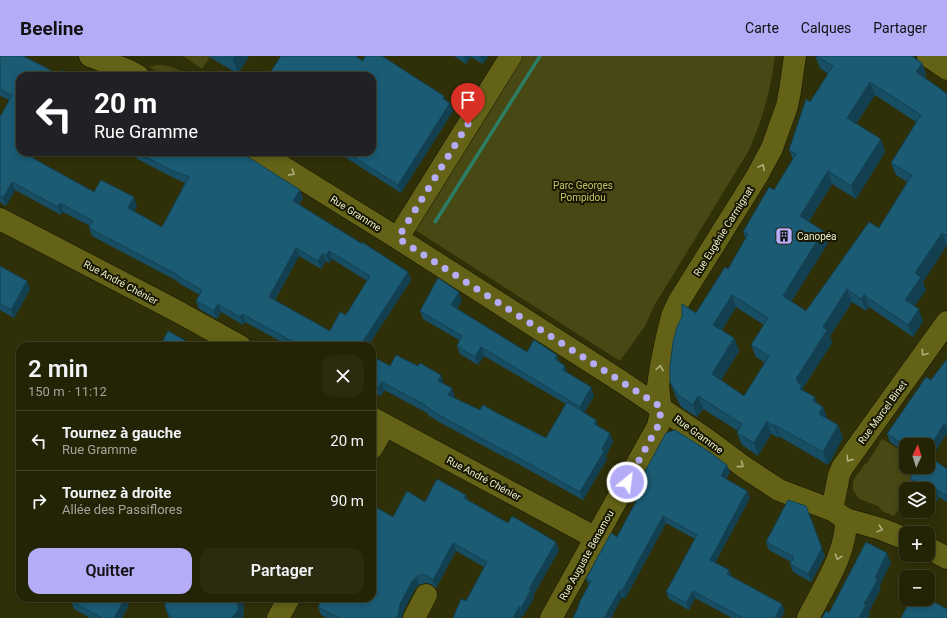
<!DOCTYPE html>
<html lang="fr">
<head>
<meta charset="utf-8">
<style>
	:root { --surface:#232306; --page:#2b2b10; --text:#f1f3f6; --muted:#a3a49b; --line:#404028; --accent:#b5acf8 }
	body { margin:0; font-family:Roboto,sans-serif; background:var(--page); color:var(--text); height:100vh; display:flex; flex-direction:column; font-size:15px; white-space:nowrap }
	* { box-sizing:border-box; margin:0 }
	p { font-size:13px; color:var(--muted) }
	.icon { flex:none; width:22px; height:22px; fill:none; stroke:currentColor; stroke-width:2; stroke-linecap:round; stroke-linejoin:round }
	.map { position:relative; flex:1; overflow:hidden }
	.drawer { position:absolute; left:16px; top:286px; width:360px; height:260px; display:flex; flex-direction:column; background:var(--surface); border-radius:12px; box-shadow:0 2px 6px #0003,0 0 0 1px var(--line) }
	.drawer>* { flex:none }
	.top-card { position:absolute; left:16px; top:16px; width:360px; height:84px; border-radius:12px; box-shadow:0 2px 6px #0003,0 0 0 1px var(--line); background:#202124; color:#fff; overflow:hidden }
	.needle { width:26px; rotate:4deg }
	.tools { position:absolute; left:899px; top:382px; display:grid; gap:8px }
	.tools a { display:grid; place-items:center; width:36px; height:36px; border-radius:8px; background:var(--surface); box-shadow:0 2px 6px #0003,0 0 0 1px var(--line); font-size:20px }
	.pin { position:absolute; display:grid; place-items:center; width:34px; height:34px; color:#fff; margin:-41px -17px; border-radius:50% 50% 50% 0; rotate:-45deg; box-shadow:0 0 4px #0007 }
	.pin .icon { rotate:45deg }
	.me { position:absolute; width:44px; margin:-22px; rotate:29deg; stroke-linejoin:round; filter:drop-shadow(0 0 3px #0008) }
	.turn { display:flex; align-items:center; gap:14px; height:84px; padding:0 12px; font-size:18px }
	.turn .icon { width:52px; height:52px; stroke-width:2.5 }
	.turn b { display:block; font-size:28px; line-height:34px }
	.round { display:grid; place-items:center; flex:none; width:42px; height:42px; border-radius:12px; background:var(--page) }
	.headline { display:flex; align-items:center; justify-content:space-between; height:68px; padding:0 12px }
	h1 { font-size:24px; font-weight:600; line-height:30px }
	.action { display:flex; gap:8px; margin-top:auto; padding:8px 12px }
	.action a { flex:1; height:46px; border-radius:12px; background:var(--accent); color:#111; font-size:16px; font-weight:600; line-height:46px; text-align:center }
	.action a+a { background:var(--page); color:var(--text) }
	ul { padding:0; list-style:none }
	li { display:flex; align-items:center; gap:12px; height:60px; padding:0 12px; border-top:1px solid var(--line) }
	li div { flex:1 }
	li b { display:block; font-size:15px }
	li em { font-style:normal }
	header { display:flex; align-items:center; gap:24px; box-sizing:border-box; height:56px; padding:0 20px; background:var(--accent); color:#111 }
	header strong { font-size:19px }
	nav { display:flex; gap:22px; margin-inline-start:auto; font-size:14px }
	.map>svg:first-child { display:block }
</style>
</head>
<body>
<header>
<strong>Beeline</strong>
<nav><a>Carte</a><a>Calques</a><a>Partager</a></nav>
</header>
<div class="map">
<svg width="947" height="562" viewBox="0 0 947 562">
	<rect width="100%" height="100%" fill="#2f2f08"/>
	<!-- green -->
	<g fill="#484814">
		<polygon points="183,0 208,0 210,1 202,13"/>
		<path d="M523,0H775C771,34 762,65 748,96L654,250L645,270L620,305L415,174Z"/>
		<path d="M157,9C171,9 178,13 189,20H164L149,11Z"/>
		<polygon points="882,383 906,398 906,411 925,411 911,433 906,433 906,441 894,460 882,455 878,450 859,443 853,434 853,425 864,409 868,406"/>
	</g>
	<!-- water -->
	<polygon fill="#2c7d64" points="538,0 542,0 436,168 433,166"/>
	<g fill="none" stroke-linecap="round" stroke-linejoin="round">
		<defs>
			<g id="minor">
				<polyline points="90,0 127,14 138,20"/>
				<polyline points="928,0 947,13"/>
				<polyline points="259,96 399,183 622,326 705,382 744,411 779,434 832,454 846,463 881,473 906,483"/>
				<polyline points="0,163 175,254 240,290"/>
				<polyline points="399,183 404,172 511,0"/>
				<polyline points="372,362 596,482"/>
				<polyline points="372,392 385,369"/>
				<polyline points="832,454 839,419 842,412 947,266"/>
				<polyline points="928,492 947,502"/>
				<polyline points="278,562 289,542"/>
				<polyline points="414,562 426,539"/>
				<polyline points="551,562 658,370 661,356 658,330 661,310 666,285 672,260 679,245 757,120 772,92 787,50 790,35 795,0"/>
				<path d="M808,562C823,532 847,497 846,463"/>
			</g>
		</defs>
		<!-- minor casing -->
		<use href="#minor" stroke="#171602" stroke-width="23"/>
		<!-- minor -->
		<use href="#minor" stroke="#636217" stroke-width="22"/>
	</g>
	<!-- wall -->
	<g fill="#174e64" fill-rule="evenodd">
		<path d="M0,0L60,19L73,20H20L37,96L33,102L94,136L137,150L134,155L162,171L185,127L174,122L124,96H240L303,142L299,148L408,216L411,224L368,290H289L245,266L243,269L221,256L217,263L199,253L196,245L200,239L180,228L179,226L92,180L89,172L90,170L63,156L61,159L15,134L6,150L0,146V61L9,44L0,40ZM299,200L321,213L326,205L329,207L332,203L367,225L346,259L330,275L275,244Z"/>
		<polygon points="208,0 249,0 238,18"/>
		<polygon points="454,0 488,0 483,8 471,1 466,8"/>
		<path d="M815,0L922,7L926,19L925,22L947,38V189L923,226L926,234L914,250L923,265L913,281L869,251L866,255L852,246L830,280L832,287L803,332L804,335L817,347L823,351L827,363L838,369L843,382L828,409L780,381L779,382L771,378L758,400L742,389L737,377L738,375L703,353L697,361L681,351L675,339L670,326L696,257L728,213L746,183L743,176L774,134L793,103L789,94L810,46L828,18L820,12ZM875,39L916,66L891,107L896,119L907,126L879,172L806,255L791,246L828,187L823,175L809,165L832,128L856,143L885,96L856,68ZM736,251L764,269L751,289L756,301L765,307L744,340L721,324L739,295L734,282L722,274Z"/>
		<polygon points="363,5 446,45 453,55 401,137 337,96 372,96"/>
		<polygon points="0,210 27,225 30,233 14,262 0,254"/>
		<polygon points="462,244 457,253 527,296 560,307 568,317 591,331 594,340 584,357 613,385 606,400 607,403 583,444 509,403 508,403 439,366 428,359 427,357 384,334 381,340 372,335 372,300 390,310 444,328 455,340 454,342 480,354 499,358 546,382 566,348 484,300 478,309 460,298 457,290 459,284 423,263 420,255"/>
		<polygon points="947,303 947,377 931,402 947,413 947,446 939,441 936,446 928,440 928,433 916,433 913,431 910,422 928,411 928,389 906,389 906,397 890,386 887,378 931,324"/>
		<polygon points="730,416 726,423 747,435 750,442 715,506 729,514 731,521 785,555 781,562 732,562 695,542 689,554 669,543 666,536 695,483 666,467 625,543 622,541 611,562 573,562 580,549 579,547 589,529 586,523 617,481 639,440 636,432"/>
		<polygon points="469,445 508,467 559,494 533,540 534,542 523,560 522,559 521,562 453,562 466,545 484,511 456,495 436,532 431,528 425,527 419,529 415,533 403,556 402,562 327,562 321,559 318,551 393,461 425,446"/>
		<polygon points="766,486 825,500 811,526 793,516 790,508 791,506 769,494"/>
		<polygon points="71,545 129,549 122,562 90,562 74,553"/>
		<polygon points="244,550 243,562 169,562 165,551"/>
	</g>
	<!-- shaded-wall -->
	<g fill="#134051">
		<polygon points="235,0 249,0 238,18 233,3"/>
		<polygon points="464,0 471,0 471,1 466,8"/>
		<polygon points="480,0 488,0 483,8"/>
		<polygon points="922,7 926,19 920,29 916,16"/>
		<polygon points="870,26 875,39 852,74 847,62"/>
		<polygon points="444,40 447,47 443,43"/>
		<polygon points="450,47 453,55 401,137 398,129"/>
		<polygon points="881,83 885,96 856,143 851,130"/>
		<polygon points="29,96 37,96 30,107 27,99"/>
		<polygon points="828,115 832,128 804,172 800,160"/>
		<polygon points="12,126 15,134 6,150 3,142"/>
		<polygon points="300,134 303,142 296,153 293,145"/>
		<polygon points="134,141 137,150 131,160 128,152"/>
		<polygon points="60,147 63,156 61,159 58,151"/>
		<polygon points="823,175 828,187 787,252 783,240"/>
		<polygon points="942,177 947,189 923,226 926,234 910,256 905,244 915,217"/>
		<polygon points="296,192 299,200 272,249 269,241"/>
		<polygon points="329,195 332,203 329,207 326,199"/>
		<polygon points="323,197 326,205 321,213 318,205"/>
		<polygon points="408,216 411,224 368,290 360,290"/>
		<polygon points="27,225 30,233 14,262 11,254"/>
		<polygon points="847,233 852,246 830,280 832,287 803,332 807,342 804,345 796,323 823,271"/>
		<polygon points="459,236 462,244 454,257 451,249"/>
		<polygon points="732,239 736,251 717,281 713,269"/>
		<polygon points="864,239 869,251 866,255 861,243"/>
		<polygon points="218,248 221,256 217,263 214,255"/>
		<polygon points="919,253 923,265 913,281 908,269"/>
		<polygon points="242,258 245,266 243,269 240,261"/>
		<polygon points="734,282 739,295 717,331 712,318"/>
		<polygon points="481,291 484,300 478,309 475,301"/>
		<polygon points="557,299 560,307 555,303"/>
		<polygon points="565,310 568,318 563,314"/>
		<polygon points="441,319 444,327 438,325"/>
		<polygon points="382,326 384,334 381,340 378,332"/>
		<polygon points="591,331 594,340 583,359 580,351"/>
		<polygon points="452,332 455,340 451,347 448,339"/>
		<polygon points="698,340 703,353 697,361 693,349"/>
		<polygon points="815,341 820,354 813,345"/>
		<polygon points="823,351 828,364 819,358"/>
		<polygon points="596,364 599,372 594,368"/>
		<polygon points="767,365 771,378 758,400 754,387"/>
		<polygon points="944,368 947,375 947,377 928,407 928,394"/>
		<polygon points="775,369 780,381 779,382 774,370"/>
		<polygon points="838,369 843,382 828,409 823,396"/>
		<polygon points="610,377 613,385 606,400 607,403 583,444 580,436"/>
		<polygon points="505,395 506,395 509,403 508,403"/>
		<polygon points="727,409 730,416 723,427 721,420"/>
		<polygon points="936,433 939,441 936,446 933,437"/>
		<polygon points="747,435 750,442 713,511 710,504"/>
		<polygon points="466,439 469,447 464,442"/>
		<polygon points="663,460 666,467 625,543 622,535"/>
		<polygon points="556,486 559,494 533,540 534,542 523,560 521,552 529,533"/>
		<polygon points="453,487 456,495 436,532 433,524"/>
		<polygon points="822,492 825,500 811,526 808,518"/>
		<polygon points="887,497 891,507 880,529 881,533 869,556 870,559 868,562 859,562 875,522"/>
		<polygon points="729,514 732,521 727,518"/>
		<polygon points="416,521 419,529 415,533 403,556 402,562 396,562 400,548 412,525"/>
		<polygon points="620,534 622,541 611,562 604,562"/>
		<polygon points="693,535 695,542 689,554 686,547"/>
		<polygon points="125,542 126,542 129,549 122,562 114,562"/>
		<polygon points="238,542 241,542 244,550 243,562 232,562"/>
		<polygon points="782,548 785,555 781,562 775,562"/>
		<polygon points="519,551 522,559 521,562 513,562"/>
	</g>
	<!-- building -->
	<g fill="#1b5b74" stroke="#134051" fill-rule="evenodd">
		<path d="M0,0H23L60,19L62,14L73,20H20V96H29L27,99L94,136L101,124L134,141L128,152L162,171L189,121L171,114L136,96H240L300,134L293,145L362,188V186L408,216L360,290H301L242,258L240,261L218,248L214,255L196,245L202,234L177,220L178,219L89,172L93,165L60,147L58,151L12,126L3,142L0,140V61L12,39L0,33ZM296,192L318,205L323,197L326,199L329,195L370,220L346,259L340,256L330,275L269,241Z"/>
		<polygon points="228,0 235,0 233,3"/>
		<polygon points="281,0 355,0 363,5 365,0 382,0 444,40 443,43 450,47 398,129 346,96 372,96 372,20 268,20"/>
		<path d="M816,0H912L922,7L916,16L938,31L947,38V180L942,177L915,217L921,221L905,244L919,253L908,269L864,239L861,243L847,233L823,271L827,274L796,323L798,324L797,326L802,329L800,333L815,341L813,345L823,351L819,358L838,369L823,396L775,369L774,370L767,365L754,387L737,377L742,368L698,340L693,349L677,338L670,326V310L673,286L677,271L682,261V248L696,257L725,211L728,213L748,178L743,176L769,131L774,134L796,98L789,94L806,43L810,46L833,10ZM870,26L921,59L891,107L912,119L879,172L869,166L806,255L783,240L823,175L800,160L828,115L851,130L881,83L847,62ZM732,239L768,262L751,289L769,300L744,340L712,318L734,282L713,269Z"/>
		<polygon points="0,210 27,225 11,254 0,248"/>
		<polygon points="438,222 459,236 451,249 527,296 534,284 557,299 555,303 565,310 563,314 591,331 580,351 481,291 475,301 457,290 462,280 420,255"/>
		<polygon points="168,275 195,290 160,290"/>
		<polygon points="396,299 418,310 420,307 441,319 438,325 452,332 448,339 480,354 483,349 499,358 546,382 567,346 596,364 594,368 610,377 602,393 604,395 580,436 506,395 505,395 437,358 425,350 425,349 382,326 378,332 372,328 372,300 390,310"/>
		<polygon points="947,303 947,370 944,368 928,394 928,389 906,389 906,390 887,378 926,321 931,324"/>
		<polygon points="675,374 708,395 727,409 721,420 747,435 710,504 729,514 727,518 782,548 775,562 741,562 741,561 693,535 686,547 666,536 697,479 663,460 622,535 620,534 604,562 573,562 580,547 579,547 591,525 586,523 600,497 611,477 617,481 641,436 636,432 666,377"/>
		<polygon points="928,400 947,413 947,440 936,433 933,437 928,434 928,433 926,433 910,422 917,411 928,411"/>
		<polygon points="437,423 466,439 464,442 508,467 512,460 556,486 529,533 531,534 521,552 519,551 513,562 453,562 461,543 466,545 487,506 453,487 433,524 428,520 422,518 416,521 412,525 400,548 399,554 399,557 396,562 339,562 318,551 323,542 372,542 372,449 393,461 407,435 425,446"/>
		<polygon points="788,444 806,450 822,492 808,518 790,508 794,501 766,486"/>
		<polygon points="866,486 887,497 875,522 878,523 864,548 866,549 859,562 822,562 826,555 829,557"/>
		<polygon points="73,542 125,542 114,562 102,562 71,545"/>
		<polygon points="166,542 238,542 238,554 232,562 171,562 165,551"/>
		<polygon points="911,543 928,543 947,553 947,562 901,562"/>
	</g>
	<!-- one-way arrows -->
	<defs><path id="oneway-chevron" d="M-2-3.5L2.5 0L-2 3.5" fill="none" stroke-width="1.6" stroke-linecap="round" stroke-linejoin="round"/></defs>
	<g stroke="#afb07b">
		<use href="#oneway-chevron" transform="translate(762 111) rotate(-62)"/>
		<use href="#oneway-chevron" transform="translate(292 117) rotate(32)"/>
		<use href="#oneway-chevron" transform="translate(924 297) rotate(126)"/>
		<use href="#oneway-chevron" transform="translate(660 312) rotate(-80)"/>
		<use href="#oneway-chevron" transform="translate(849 403) rotate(125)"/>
		<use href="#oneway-chevron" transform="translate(741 409) rotate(36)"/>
		<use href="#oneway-chevron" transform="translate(880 473) rotate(19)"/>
		<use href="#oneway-chevron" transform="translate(838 501) rotate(109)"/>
	</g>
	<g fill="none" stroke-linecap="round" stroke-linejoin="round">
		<!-- route -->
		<polyline stroke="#b5acf8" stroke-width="7" stroke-dasharray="0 12.6" points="468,68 401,177 399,183 661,351 660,361 658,370 627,426"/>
	</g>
	<!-- icons -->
	<defs>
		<symbol id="building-square" viewBox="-11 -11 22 22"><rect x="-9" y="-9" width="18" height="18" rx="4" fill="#b5acf8" stroke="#171600"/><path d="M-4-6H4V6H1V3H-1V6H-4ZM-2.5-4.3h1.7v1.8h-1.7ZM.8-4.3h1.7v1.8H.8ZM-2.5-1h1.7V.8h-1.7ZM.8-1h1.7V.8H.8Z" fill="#111"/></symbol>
	</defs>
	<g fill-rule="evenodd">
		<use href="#building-square" x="774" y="170" width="20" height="20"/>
	</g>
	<g text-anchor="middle" stroke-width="4" stroke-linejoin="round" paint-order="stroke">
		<!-- park labels -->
		<g font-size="10" fill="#c5c666" stroke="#171600">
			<text x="583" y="133">Parc Georges<tspan x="583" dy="12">Pompidou</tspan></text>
		</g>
		<!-- street labels -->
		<g font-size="10" fill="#eeefcc" stroke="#171600">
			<text transform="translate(356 157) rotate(32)" y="4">Rue Gramme</text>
			<text transform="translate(723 175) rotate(-58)" y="4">Rue Eugénie Carmignat</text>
			<text transform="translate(121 226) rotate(28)" y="4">Rue André Chénier</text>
			<text transform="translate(882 356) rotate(-54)" y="4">Rue Marcel Binet</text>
			<text transform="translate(699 378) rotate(36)" y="4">Rue Gramme</text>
			<text transform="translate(484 422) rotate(28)" y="4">Rue André Chénier</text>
			<text transform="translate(586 499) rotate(-61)" y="4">Rue Auguste Benamou</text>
		</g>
		<!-- poi labels -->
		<g font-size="10" fill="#eeefcc" stroke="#171600" text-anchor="start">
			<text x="797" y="184">Canopéa</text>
		</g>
	</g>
</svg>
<div class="tools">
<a><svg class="needle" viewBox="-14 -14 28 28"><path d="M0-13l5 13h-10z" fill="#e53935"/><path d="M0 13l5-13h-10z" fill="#a3a49b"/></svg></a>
<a><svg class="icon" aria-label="layers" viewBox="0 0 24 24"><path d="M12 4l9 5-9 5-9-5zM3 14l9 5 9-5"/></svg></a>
<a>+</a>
<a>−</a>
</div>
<div class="pin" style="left:468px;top:68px;background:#d93025"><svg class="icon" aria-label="arrive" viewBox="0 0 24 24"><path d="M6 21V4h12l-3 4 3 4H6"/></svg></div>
<svg class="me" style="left:627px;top:426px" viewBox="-20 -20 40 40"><circle r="17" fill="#b5acf8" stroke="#fff" stroke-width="3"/><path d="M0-11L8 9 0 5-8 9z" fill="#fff"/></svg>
<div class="top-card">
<div class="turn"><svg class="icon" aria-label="left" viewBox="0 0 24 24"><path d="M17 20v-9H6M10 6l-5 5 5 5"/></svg><div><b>20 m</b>Rue Gramme</div></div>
</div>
<section class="drawer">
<div class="headline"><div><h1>2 min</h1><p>150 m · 11:12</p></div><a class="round"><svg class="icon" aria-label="close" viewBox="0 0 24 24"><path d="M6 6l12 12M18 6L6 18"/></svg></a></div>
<ul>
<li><svg class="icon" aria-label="left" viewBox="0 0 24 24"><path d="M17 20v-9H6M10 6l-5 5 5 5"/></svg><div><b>Tournez à gauche</b><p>Rue Gramme</p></div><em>20 m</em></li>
<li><svg class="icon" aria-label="right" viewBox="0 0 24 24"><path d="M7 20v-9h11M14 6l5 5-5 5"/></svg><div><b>Tournez à droite</b><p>Allée des Passiflores</p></div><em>90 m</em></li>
</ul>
<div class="action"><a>Quitter</a><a>Partager</a></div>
</section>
</div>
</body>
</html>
